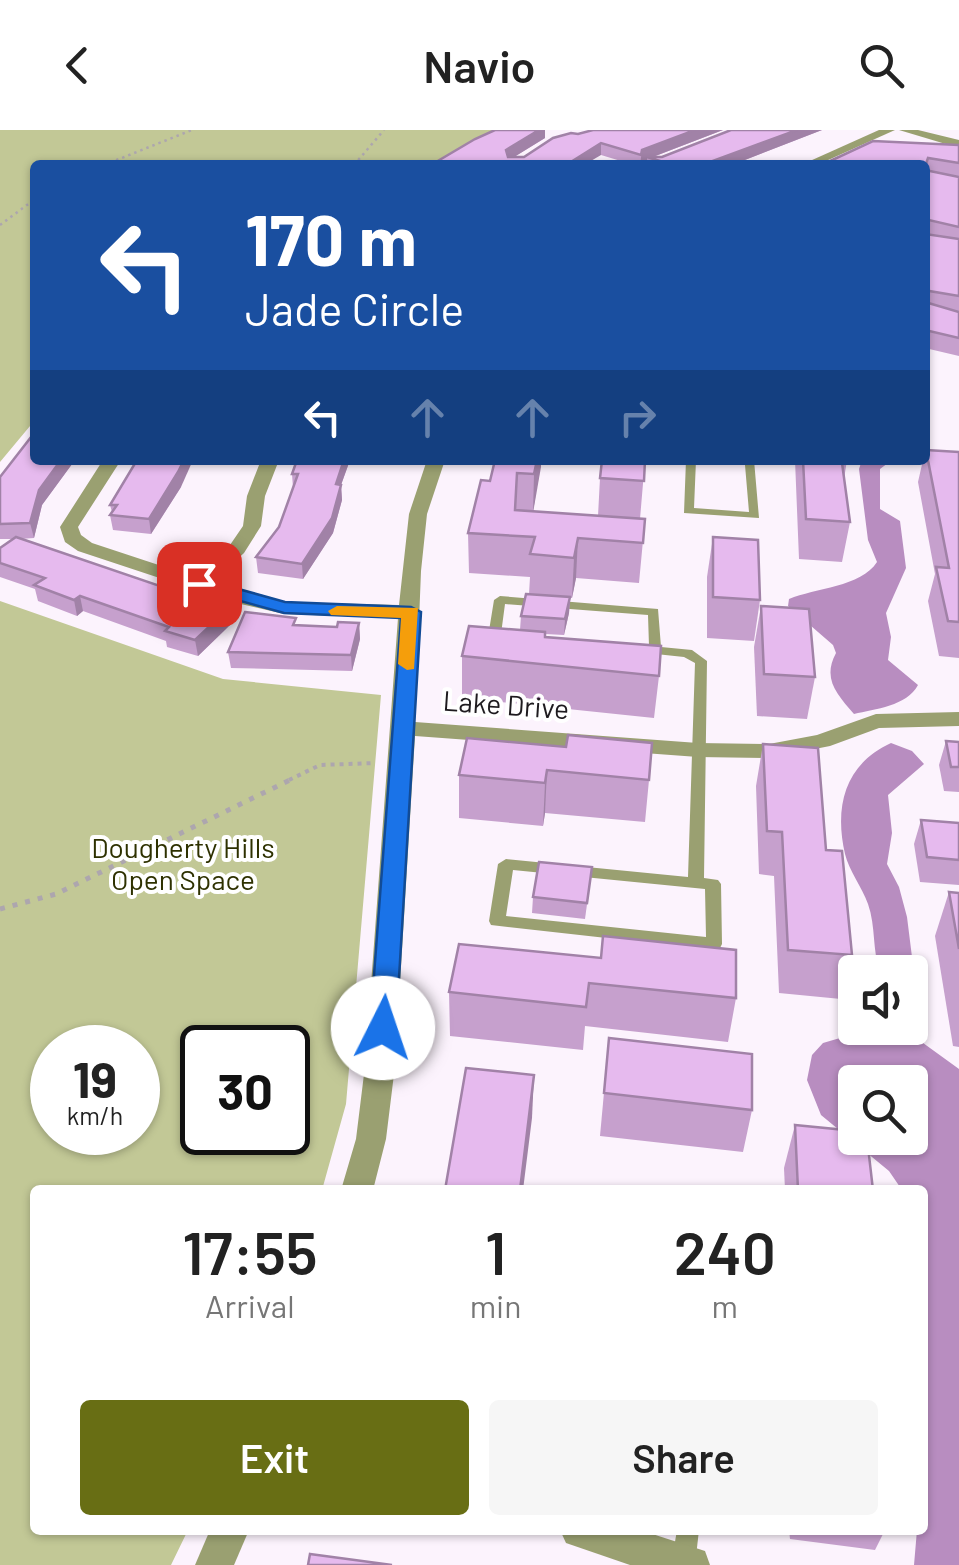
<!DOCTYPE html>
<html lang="en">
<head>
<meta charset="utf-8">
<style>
	:root { --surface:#fff; --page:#f6f6f6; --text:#222; --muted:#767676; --accent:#686e14 }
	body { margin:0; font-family:Barlow,sans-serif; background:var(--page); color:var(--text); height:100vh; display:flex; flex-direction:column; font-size:38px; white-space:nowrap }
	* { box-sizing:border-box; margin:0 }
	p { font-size:32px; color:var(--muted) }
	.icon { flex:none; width:55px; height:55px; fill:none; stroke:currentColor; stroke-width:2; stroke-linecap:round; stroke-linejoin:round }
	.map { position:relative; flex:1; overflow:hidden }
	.drawer { position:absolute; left:30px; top:1055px; width:898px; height:350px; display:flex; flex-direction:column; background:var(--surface); border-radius:10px; box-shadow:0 2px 8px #0004 }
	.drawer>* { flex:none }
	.hud { position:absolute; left:30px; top:30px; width:900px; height:305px; border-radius:10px; box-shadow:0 2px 8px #0004; background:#1a4fa0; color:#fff; overflow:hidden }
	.controls { position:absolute; left:838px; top:825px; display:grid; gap:20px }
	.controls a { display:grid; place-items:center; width:90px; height:90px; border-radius:10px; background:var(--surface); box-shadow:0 2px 8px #0004; font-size:50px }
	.speed { position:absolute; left:30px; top:895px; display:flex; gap:20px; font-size:50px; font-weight:700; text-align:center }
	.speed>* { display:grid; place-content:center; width:130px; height:130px; border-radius:50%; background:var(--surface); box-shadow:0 2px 8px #0004; line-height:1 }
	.speed small { font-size:25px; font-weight:400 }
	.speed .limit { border:5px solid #111; border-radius:15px; background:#fff; color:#111 }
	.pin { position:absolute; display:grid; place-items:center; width:85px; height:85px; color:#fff; margin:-42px; border-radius:20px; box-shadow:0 5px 15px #0006 }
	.me { position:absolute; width:110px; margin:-55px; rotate:4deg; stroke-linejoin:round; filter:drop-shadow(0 0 8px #0008) }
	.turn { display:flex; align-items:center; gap:35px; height:210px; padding:0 50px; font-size:45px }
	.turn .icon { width:130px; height:130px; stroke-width:2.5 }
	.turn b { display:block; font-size:70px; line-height:85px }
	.lanes { display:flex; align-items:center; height:95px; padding:0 50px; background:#0003; justify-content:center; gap:50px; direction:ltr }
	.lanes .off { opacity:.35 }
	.eta { display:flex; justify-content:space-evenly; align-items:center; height:170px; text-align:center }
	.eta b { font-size:60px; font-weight:600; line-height:70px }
	.action { display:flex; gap:20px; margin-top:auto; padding:20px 50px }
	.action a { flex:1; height:115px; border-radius:10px; background:var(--accent); color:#fff; font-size:40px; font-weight:600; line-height:115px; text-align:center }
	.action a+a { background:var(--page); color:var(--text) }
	header { display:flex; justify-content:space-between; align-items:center; height:130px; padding:0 50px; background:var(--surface); font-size:45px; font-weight:600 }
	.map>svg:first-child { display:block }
</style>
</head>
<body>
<header><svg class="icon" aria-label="back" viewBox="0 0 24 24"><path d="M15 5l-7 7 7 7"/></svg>Navio<svg class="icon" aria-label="search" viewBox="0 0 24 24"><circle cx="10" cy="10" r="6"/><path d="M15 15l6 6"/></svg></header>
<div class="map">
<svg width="959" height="1435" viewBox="0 0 959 1435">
	<rect width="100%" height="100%" fill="#fcf3fd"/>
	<!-- green -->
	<g fill="#c2c896" fill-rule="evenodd">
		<polygon points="0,0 500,0 429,35 35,35 35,290 0,332"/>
		<path d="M0,471L223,549L381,565L346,974L322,1060H35V1400H188L171,1435H0ZM52,918H138V1002H52ZM202,918H288V1002H202Z"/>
	</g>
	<!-- water -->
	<g fill="#b88dc0" fill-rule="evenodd">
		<path d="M862,330H892L880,339V379L900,391L906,438L886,483L891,507L888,530L918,555C907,576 875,579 854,584C837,564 822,549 836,523L833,515L788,476L789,469C815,458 861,457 877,432L868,410L859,339Z"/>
		<path d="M891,613L912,621L924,634L888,665L892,703L887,734L899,757L907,787L912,827L910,855V842H880C872,820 876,797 868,774C862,757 849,741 845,724C834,676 845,634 891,613Z"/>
		<path d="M910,886L912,905L959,939V1435H914L917,1400H922V1171C932,1137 923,1097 922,1060H902L889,1041L821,985L807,950L812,925L823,913L840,908L855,893V898H910ZM855,952H910V1008H855Z"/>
	</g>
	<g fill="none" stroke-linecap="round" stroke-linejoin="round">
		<!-- path-far2 -->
		<g stroke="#ada6ae" stroke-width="2.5" stroke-dasharray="2.5 4" stroke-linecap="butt">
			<polyline points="104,35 192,0"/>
			<polyline points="354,35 384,0"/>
			<polyline points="0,95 35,69"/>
		</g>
		<!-- path-far1 -->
		<polyline stroke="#ada6ae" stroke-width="4" stroke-dasharray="4 5" stroke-linecap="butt" points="289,650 320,635 375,633"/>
		<!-- path -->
		<polyline stroke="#ada6ae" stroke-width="5" stroke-dasharray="5 8" stroke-linecap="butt" points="0,779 56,764 294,648"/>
		<!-- lane -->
		<g fill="#9aa071" fill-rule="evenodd">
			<polygon points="686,330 696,330 694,378 749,382 745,335 727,333 722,330 754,330 759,388 684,383"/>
			<path d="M500,466L658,479L661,517L692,520L707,531L704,748L718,750L721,754L722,814L720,818L714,820L491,795L489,791L498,734L506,729L688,747L695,533L684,527L637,522V516H649L648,485L505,474L501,504L511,508L505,512L490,510L488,507L494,470ZM513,740L705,759L706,807L506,786Z"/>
			<polygon points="677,1400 699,1400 695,1435 671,1435"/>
		</g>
		<!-- street -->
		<g fill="#9aa071" fill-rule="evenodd">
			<polygon points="879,0 895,0 817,35 801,35"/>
			<polygon points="899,0 918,0 959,10 959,18"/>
			<polygon points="103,330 121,330 78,397 81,405 92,413 195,447 230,415 243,396 247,366 261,330 279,330 265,366 261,396 244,423 212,453 284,472 399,475 409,384 427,330 445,330 427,384 421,441 415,592 698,613 769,614 817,605 876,584 959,582 959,596 879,598 830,616 769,628 698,627 415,606 395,936 386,1009 373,1060 341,1060 356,1009 365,936 398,488 284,484 232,472 78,421 65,412 60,397"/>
			<polygon points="210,1400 249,1400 234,1435 195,1435"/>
			<polygon points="560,1400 640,1400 705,1421 710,1435 630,1435 566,1413"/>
		</g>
	</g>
	<!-- wall -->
	<g fill="#c6a0cd">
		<polygon points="495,0 545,0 545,8 514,27 524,27 578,4 593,0 723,0 653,27 662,27 731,0 822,0 732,35 646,35 647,30 642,32 641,35 634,35 601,25 431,35"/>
		<polygon points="959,15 959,226 925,218 925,35 828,35 828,32"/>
		<polygon points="926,320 959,322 959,528 939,526 928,471 935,444 918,352 923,330 925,330"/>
		<polygon points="35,330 75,330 42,375 34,408 20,409 166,458 167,461 229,478 231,494 198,526 167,517 166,511 83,481 77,486 38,471 35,459 0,447 0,418 14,409 0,409 0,347"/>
		<polygon points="297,330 350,330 341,355 342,370 333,403 303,449 258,443 256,427 279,397 293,358 292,344"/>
		<polygon points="495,330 541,330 533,382 598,386 600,348 645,330 640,389 645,389 639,453 576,448 572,468 570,468 569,483 564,505 545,504 545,507 659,546 654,588 462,568 462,526 520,500 521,486 529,464 530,447 469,443 468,403 490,351"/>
		<polygon points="795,330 847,330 844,349 850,392 842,432 799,429"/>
		<polygon points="181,357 151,404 113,400 110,385 112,382 110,375"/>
		<polygon points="713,407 760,470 754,511 707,508 707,447"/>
		<polygon points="761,476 815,547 807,589 757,586 754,517"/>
		<polygon points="359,493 360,509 352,541 231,538 228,522"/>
		<polygon points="467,608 649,650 645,692 545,683 543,696 459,688 459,645"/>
		<polygon points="946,611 959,612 959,662 944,661 939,635"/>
		<polygon points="763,614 826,720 852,825 841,869 779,863 774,746 759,744 756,656"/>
		<polygon points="921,690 959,693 959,755 920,752 914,714"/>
		<polygon points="592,737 585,789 532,783 533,767"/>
		<polygon points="949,762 959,763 959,917 953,916 935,806"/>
		<polygon points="459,814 736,868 728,912 585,896 583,920 450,906 449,862"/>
		<polygon points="609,908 752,980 743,1022 600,1006"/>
		<polygon points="795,995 873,1060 785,1060 784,1038"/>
		<polygon points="789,1400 885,1400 875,1420 790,1409"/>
	</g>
	<!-- shaded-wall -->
	<g fill="#a182a7">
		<polygon points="539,0 545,0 545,8 506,32 506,20"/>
		<polygon points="695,0 723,0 650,28 647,27 647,30 642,32 640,35 642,20"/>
		<polygon points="797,0 822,0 732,35 702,35"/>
		<polygon points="601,13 601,25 584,35 566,35"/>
		<polygon points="61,330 75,330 42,375 34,408 30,393 39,360"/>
		<polygon points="184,330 193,330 181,357 151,404 149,389"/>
		<polygon points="344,330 350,330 341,355 342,370 333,403 303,449 302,434 336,354"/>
		<polygon points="537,330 541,330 541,337 533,383 534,344"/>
		<polygon points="578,408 576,448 572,468 574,428"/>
		<polygon points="80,466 83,481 77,486 74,470"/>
		<polygon points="570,467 569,483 564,505 565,489"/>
		<polygon points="229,478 231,494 198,526 195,510"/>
		<polygon points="359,493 360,509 352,541 351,525"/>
		<polygon points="547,640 545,683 543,696 545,653"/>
		<polygon points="534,945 532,988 523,1060 520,1060"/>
	</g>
	<!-- building -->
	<g fill="#e6baee" stroke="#a182a7" stroke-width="2.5">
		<polygon points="495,0 539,0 506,20 508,27 524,27 553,8 571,3 578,4 593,0 695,0 642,20 641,25 601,13 566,35 431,35 475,9"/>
		<polygon points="731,0 797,0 702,35 673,35 647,27 662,27"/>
		<polygon points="873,11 959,15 959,33 928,28 925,37 925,35 831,35 828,32"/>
		<polygon points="925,40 959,47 959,97 929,90 925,93"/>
		<polygon points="925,99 925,104 959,109 959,166 929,161 925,172"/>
		<polygon points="925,172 959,182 959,208 925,200"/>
		<polygon points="35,302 35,330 61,330 39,360 30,393 0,394 0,347"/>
		<polygon points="926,320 959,322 959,492 948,491 936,437 949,438"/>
		<polygon points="137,330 184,330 178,342 149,389 110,385 117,375 110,375"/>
		<polygon points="297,330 344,330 336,354 341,355 332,388 302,434 256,427 279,397 298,344 292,344"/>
		<polygon points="495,330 537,330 534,344 517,343 515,380 645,389 643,413 578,408 574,428 530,424 535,407 468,403 481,350 490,351"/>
		<polygon points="602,330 645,330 644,351 600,348"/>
		<polygon points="803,330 847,330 847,333 842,333 850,392 806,389"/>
		<polygon points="16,407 166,458 163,460 229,478 195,510 165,501 169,497 80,466 74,470 34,455 45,448 0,433 0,418"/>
		<polygon points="713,407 758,410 760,470 713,467"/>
		<polygon points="526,464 570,467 565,489 521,486"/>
		<polygon points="761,476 809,479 815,547 764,544"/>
		<polygon points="245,482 296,488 293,495 337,497 338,492 359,493 351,525 228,522"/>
		<polygon points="469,496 545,502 545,507 661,516 659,546 462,526"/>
		<polygon points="568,605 652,613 649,650 547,640 545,653 459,645 467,608 566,617"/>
		<polygon points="946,611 959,612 959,637 951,637"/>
		<polygon points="763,614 818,618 826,720 842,721 852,825 788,820 782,702 767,701"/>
		<polygon points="921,690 959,693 959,730 927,727"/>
		<polygon points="539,732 592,737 587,773 533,767"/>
		<polygon points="949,762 959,763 959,819"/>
		<polygon points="603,806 736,820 736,868 589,853 586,877 449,862 459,814 601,828"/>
		<polygon points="609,908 752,924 752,980 604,963"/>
		<polygon points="466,938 534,945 520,1060 505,1058 505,1060 445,1060"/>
		<polygon points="795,995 855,1001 855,1008 867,1008 873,1060 798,1060"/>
		<polygon points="310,1424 392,1435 308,1435"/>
	</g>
	<!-- route -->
	<polygon fill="#1a73e8" stroke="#114b97" stroke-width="2.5" points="199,448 285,472 411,477 421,482 396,898 392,905 374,905 370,898 401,488 284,483 193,458 190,454"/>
	<!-- slow -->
	<polygon fill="#f59e0b" points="337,476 418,478 414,539 407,540 398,534 401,488 331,485 328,481"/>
	<g text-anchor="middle" stroke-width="8" stroke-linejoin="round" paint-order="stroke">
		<!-- street labels -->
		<g font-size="28" fill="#1e1b1f" stroke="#fff">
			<text transform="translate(506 575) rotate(4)" y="10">Lake Drive</text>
		</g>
		<!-- park labels -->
		<g font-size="28" fill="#2e3100" stroke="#fff">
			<text x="183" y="728">Dougherty Hills<tspan x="183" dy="32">Open Space</tspan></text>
		</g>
	</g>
</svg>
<div class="controls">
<a><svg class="icon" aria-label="sound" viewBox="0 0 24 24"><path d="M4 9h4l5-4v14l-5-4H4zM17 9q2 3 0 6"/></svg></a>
<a><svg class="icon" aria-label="search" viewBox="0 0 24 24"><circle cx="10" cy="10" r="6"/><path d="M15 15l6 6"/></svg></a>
</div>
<div class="speed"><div>19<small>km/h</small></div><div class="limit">30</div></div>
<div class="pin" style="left:199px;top:454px;background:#d93025"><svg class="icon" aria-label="arrive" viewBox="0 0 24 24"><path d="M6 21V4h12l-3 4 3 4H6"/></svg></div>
<svg class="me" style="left:383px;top:898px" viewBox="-20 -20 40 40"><circle r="19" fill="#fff"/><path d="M0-13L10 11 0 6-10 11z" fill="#1a73e8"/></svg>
<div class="hud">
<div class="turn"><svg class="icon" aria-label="left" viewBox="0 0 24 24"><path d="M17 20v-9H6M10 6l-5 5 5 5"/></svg><div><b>170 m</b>Jade Circle</div></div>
<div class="lanes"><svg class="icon" aria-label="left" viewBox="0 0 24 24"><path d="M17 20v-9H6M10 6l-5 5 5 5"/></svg><svg class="icon off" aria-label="ahead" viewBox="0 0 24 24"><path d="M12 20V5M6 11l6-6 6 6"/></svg><svg class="icon off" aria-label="ahead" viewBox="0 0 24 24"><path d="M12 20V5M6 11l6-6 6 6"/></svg><svg class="icon off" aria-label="right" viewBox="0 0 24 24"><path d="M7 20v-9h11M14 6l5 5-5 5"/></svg></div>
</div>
<section class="drawer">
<div class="eta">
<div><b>17:55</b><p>Arrival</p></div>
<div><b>1</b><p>min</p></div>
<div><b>240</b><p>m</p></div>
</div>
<div class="action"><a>Exit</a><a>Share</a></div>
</section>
</div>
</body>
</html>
